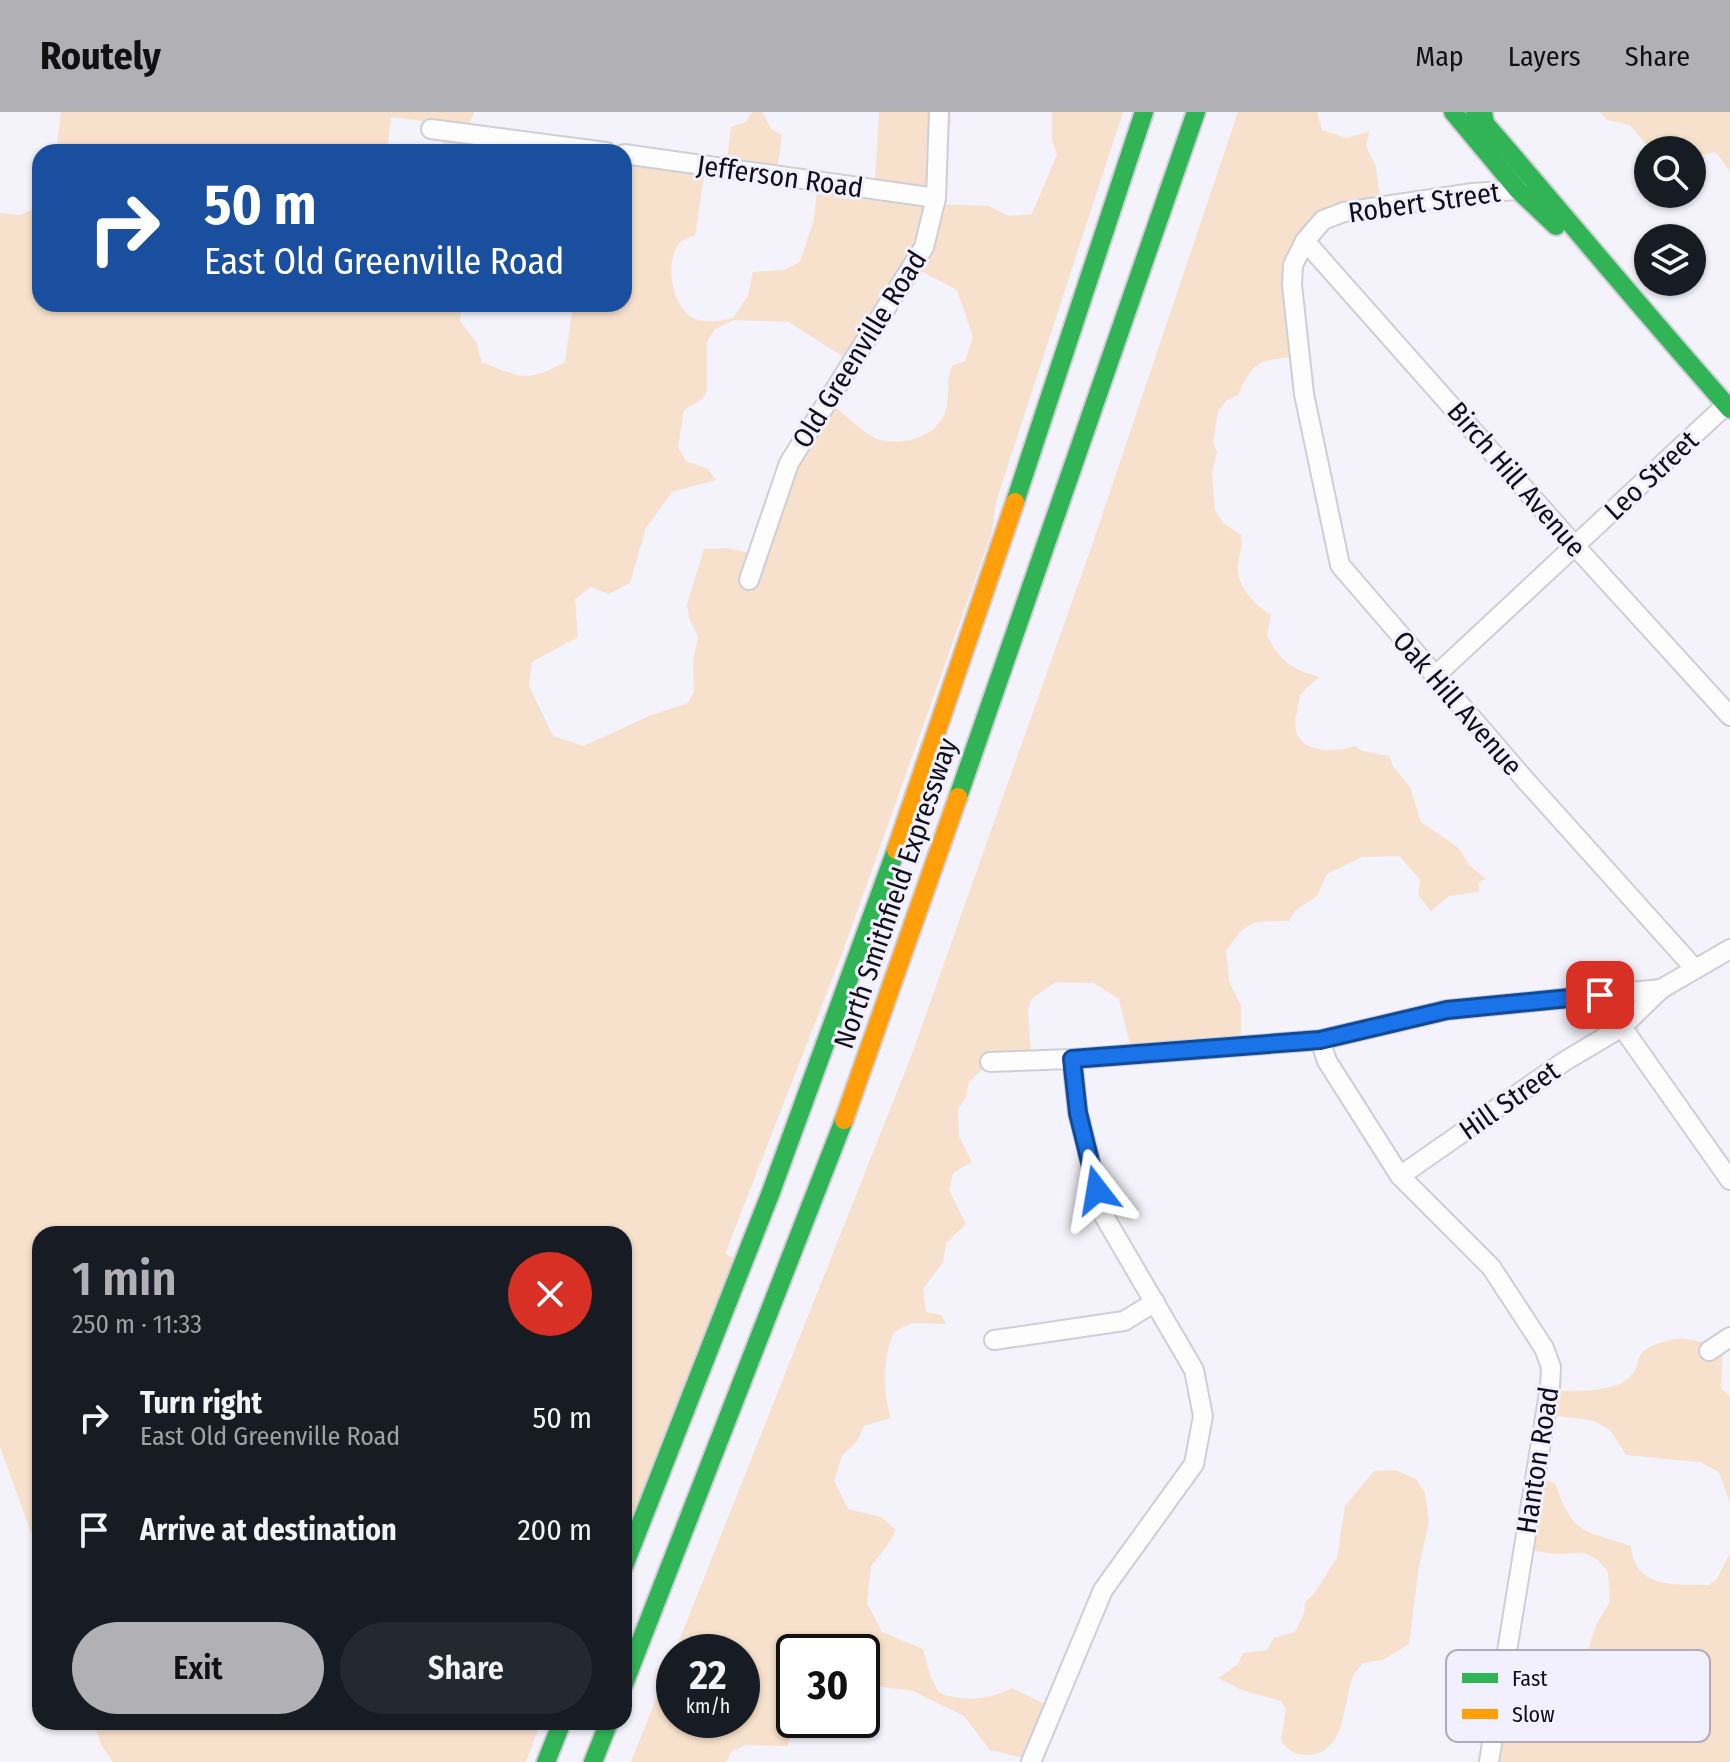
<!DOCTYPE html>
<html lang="en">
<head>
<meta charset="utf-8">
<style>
	:root { --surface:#171b24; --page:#242831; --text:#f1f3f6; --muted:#9ea1a6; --accent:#b0b0b5 }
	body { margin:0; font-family:"Fira Sans Condensed",sans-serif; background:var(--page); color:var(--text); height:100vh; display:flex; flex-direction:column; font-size:30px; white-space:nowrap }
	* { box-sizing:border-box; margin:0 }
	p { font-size:26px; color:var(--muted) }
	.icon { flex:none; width:44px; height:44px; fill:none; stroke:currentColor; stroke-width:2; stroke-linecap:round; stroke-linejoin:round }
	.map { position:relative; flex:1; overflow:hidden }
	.sheet { position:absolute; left:32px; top:1114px; width:600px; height:504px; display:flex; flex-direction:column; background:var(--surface); border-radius:24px; box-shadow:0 2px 6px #0004 }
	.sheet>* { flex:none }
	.banner { position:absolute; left:32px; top:32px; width:600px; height:168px; border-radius:24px; box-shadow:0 2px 6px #0004; background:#1a4fa0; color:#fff; overflow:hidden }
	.tools { position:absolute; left:1634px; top:24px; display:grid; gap:16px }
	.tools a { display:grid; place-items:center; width:72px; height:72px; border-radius:50%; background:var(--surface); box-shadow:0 2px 6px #0004; font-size:40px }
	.speed { position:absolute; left:656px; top:1522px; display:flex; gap:16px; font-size:40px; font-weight:700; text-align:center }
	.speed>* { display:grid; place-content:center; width:104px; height:104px; border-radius:50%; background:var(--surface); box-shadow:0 2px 6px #0004; line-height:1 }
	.speed small { font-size:20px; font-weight:400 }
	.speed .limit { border:4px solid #111; border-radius:12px; background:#fff; color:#111 }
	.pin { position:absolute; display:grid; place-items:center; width:68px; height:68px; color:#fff; margin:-34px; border-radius:16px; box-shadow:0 4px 12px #0006 }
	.me { position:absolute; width:88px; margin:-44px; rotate:346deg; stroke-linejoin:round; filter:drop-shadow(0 0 6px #0008) }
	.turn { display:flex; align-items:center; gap:28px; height:168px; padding:0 40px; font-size:36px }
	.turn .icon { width:104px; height:104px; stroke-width:2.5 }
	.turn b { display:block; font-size:56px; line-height:68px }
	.round { display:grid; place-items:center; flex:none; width:84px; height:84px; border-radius:42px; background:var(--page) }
	.head { display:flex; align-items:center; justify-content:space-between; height:136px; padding:0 40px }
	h1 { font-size:48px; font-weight:600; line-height:60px; color:var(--accent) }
	.cta { display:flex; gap:16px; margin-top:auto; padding:16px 40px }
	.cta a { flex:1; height:92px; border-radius:48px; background:var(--accent); color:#111; font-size:32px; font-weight:600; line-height:92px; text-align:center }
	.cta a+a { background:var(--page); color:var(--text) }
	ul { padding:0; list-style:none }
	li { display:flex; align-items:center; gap:24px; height:112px; padding:0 40px }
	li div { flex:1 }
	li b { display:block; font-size:30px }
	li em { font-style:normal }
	header { display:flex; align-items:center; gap:48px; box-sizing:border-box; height:112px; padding:0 40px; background:var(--accent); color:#111 }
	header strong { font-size:38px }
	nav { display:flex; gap:44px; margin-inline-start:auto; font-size:28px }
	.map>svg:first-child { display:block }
</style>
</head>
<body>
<header>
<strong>Routely</strong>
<nav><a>Map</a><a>Layers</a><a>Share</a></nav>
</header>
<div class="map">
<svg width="1730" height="1650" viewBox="0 0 1730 1650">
	<rect width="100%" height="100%" fill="#f4f2fa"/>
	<!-- green -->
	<g fill="#f7e1cc" fill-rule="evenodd">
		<polygon points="61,0 474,0 469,13 513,23 508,40 442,40 444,15 438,11 391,5 387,40 56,40"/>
		<polygon points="752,0 762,0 772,18 782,23 777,59 727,49 731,15 746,10"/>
		<path d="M879,0H950L951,9L938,92L989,94L1009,104L1032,102L1057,43L1052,28V0H1123L996,390L992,420L843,839L725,1142L737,1147L624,1433V1122H40V1445L0,1335V101L20,103L36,96L40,82V192H462L460,209L476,230L482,250C521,266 527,271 565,250L572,199L577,192H624V49L706,51L695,124C691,125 686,126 683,128C662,144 671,197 695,207C707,211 721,209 733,206L748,184L753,160L784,158L800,150L814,107L818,68L875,71ZM917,157L957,178L973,225L965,249L952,254C946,268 950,282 946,297C940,324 904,334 880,328C867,325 842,300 830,291L774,397L754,442L728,436L704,437L687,492L689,506L698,525L693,549L694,580L688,591L649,604L584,634L553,624L529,574L532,550L578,525L575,487L591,475L609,482L630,471L646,416L672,380L716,368L708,357L686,349L678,335L684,298L702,287L707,280V230L715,217L734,208L789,210L851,250Z"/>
		<path d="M1238,0H1317L1322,18L1347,26L1370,19L1366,34L1376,55L1381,93L1329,107L1300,143L1298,244C1259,250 1255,245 1238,283L1227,288L1218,299L1213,331L1217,340L1212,361L1215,398L1223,411L1241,423C1244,436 1238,444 1238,456C1237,475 1257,495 1271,503L1267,524C1282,550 1290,557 1319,565C1313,571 1304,577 1300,584C1298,589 1298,598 1296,603C1289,641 1329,642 1355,634L1362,639L1389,644L1393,654L1410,675L1421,710L1459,736L1469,753L1486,767L1479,770L1478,780L1449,784L1431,799L1418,783L1420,767L1399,744L1362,745L1327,762L1317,784L1296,798L1289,809C1250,810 1249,806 1226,839L1229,869L1241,894V936L1132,941L1119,887L1094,871L1056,870L1032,886L1028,897L1031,947L989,951L969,970L966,985L958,997L959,1024L972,1050L953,1061L949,1078L966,1112L946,1131L943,1150L923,1177L926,1200L941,1203L947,1212L912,1211L894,1220C883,1245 882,1281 891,1306L864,1314L857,1329L842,1344L834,1369L848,1397L881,1405L896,1418L887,1434L871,1454L867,1491L882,1520L923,1537L931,1566L939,1581C965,1590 988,1588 1012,1576L1053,1596L1032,1648L990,1638L964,1604L913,1579L862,1572V1540H794V1608H806L794,1620L787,1634L745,1633L732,1639L726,1650H631L912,942L1091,436ZM674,1540H742V1608H674Z"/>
		<polygon points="1600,0 1730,0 1730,60 1716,40 1692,45 1692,38 1651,38 1630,13 1607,8"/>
		<path d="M1681,1226L1723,1234L1721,1277L1730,1284V1391L1719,1360L1700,1350L1626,1343L1610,1318L1592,1308L1539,1302L1544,1278C1568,1279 1619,1283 1634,1260C1638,1255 1637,1247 1641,1242C1650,1231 1668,1229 1681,1226Z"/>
		<path d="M1395,1358L1416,1367L1425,1381L1429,1411L1419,1453L1409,1532L1383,1548L1363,1551C1359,1556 1354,1561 1352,1567C1343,1593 1346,1641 1308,1643C1295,1643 1289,1639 1281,1629L1286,1597L1281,1589L1242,1578L1218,1566L1237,1553L1243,1541L1267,1538L1274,1526L1295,1520L1304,1502L1305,1490L1313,1483L1337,1446L1345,1394L1374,1359Z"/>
		<path d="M1533,1364L1555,1371C1573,1423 1582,1418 1631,1434C1635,1478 1676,1472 1709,1473L1717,1467L1730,1441V1650H1490L1505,1586L1536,1590C1537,1594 1538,1598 1541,1602C1553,1617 1592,1614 1604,1599C1609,1593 1609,1582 1609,1575C1609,1555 1603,1552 1586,1543L1597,1511L1610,1490L1608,1460L1598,1448L1584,1441L1553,1442L1514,1435L1528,1368Z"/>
		<polygon points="94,1610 541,1610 526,1650 113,1650 101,1633"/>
	</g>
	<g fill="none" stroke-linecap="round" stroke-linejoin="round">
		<defs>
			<g id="street">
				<polyline points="431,17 606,40"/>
				<polyline points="624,42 936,86"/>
				<polyline points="1518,78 1473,81 1344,100 1323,108 1305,129 1293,153 1292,173 1304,282 1340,453 1527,670 1695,857"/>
				<polyline points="1305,129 1576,435 1730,604"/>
				<polyline points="749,468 789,351 924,135 936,86 939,0"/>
				<polyline points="1435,564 1726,293"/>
				<polyline points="1661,877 1622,915 1730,1068"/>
				<polyline points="1320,928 1327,949 1400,1064 1491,1155 1544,1236 1551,1255 1550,1275 1489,1650"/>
				<polyline points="990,950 1072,947 1320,928 1447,898 1661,877 1730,837"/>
				<polyline points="1400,1064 1565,949 1622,915"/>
				<polyline points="994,1228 1124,1209 1155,1190"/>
				<polyline points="1709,1239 1730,1225"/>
				<polyline points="1031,1650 1103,1478 1194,1352 1203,1304 1194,1258 1104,1104 1078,1001 1072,947"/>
			</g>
			<g id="fast">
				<polyline points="1453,0 1518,78 1556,114"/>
				<path d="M1475,0C1561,99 1643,199 1730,297"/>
				<polyline points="1483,0 1485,11"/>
				<polyline points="1015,390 1144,0"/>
				<polyline points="958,685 1196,0"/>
				<polyline points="624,1454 771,1080 896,738"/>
				<polyline points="624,1572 844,1008"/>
				<polyline points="546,1650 562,1610"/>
				<polyline points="593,1650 609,1610"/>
			</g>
			<g id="slow">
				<polyline points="896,738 1015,390"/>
				<polyline points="844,1008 958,685"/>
			</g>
		</defs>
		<!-- street casing -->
		<use href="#street" stroke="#cfced6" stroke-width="22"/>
		<!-- fast casing -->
		<use href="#fast" stroke="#cfced6" stroke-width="22"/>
		<!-- slow casing -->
		<use href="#slow" stroke="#cfced6" stroke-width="22"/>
		<!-- street -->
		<use href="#street" stroke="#fdfdfe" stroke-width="18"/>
		<!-- fast -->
		<use href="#fast" stroke="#30b455" stroke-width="18"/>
		<!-- slow -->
		<use href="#slow" stroke="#ff9f0a" stroke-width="18"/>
	</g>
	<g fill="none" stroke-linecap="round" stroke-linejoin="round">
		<defs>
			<polyline id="route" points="1097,1078 1078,1001 1072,947 1320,928 1447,898 1600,883"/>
		</defs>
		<!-- route casing -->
		<use href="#route" stroke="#114b97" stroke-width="20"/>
		<!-- route -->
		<use href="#route" stroke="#1a73e8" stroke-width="14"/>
	</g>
	<g text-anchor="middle" stroke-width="6" stroke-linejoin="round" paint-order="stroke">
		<!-- street labels -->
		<g font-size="28" fill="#100e16" stroke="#f2effe">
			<text transform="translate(780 64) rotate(8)" y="10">Jefferson Road</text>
			<text transform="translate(1424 90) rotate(-8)" y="10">Robert Street</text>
			<text transform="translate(859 237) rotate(-58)" y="10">Old Greenville Road</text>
			<text transform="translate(1651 363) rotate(-43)" y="10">Leo Street</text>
			<text transform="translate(1517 367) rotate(49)" y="10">Birch Hill Avenue</text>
			<text transform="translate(1458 591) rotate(49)" y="10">Oak Hill Avenue</text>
			<text transform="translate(895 781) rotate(-71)" y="10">North Smithfield Expressway</text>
			<text transform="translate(1509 988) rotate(-35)" y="10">Hill Street</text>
			<text transform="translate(1537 1348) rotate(-81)" y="10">Hanton Road</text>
		</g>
	</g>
	<!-- legend -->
	<rect x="1446" y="1538" width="264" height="92" rx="12" fill="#f2effe" stroke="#aeacb8" stroke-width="2"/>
	<rect x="1462" y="1561" width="36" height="10" fill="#30b455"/>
	<rect x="1462" y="1597" width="36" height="10" fill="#ff9f0a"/>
	<g font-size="22" fill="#100e16">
		<text x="1512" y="1574">Fast</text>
		<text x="1512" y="1610">Slow</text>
	</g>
</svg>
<div class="tools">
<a><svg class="icon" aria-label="search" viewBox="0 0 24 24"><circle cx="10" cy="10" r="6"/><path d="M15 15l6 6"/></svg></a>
<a><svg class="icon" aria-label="layers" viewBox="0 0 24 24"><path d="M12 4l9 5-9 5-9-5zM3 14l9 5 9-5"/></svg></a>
</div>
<div class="speed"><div>22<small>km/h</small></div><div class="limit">30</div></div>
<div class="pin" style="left:1600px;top:883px;background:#d93025"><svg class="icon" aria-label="arrive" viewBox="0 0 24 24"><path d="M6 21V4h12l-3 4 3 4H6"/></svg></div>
<svg class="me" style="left:1097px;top:1078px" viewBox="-20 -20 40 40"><path d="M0-17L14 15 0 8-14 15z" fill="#1a73e8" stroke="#fff" stroke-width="4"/></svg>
<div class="banner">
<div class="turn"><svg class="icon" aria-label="right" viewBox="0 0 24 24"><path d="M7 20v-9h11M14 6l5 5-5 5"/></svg><div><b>50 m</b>East Old Greenville Road</div></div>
</div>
<section class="sheet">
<div class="head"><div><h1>1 min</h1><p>250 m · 11:33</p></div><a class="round" style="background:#d93025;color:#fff"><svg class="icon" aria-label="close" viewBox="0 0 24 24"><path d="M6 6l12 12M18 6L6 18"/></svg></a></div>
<ul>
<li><svg class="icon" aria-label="right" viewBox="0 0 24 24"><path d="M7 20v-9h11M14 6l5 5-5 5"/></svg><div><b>Turn right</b><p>East Old Greenville Road</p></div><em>50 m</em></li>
<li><svg class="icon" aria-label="arrive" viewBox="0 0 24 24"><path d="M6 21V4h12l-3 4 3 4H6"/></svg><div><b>Arrive at destination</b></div><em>200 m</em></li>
</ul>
<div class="cta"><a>Exit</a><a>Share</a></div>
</section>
</div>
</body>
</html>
